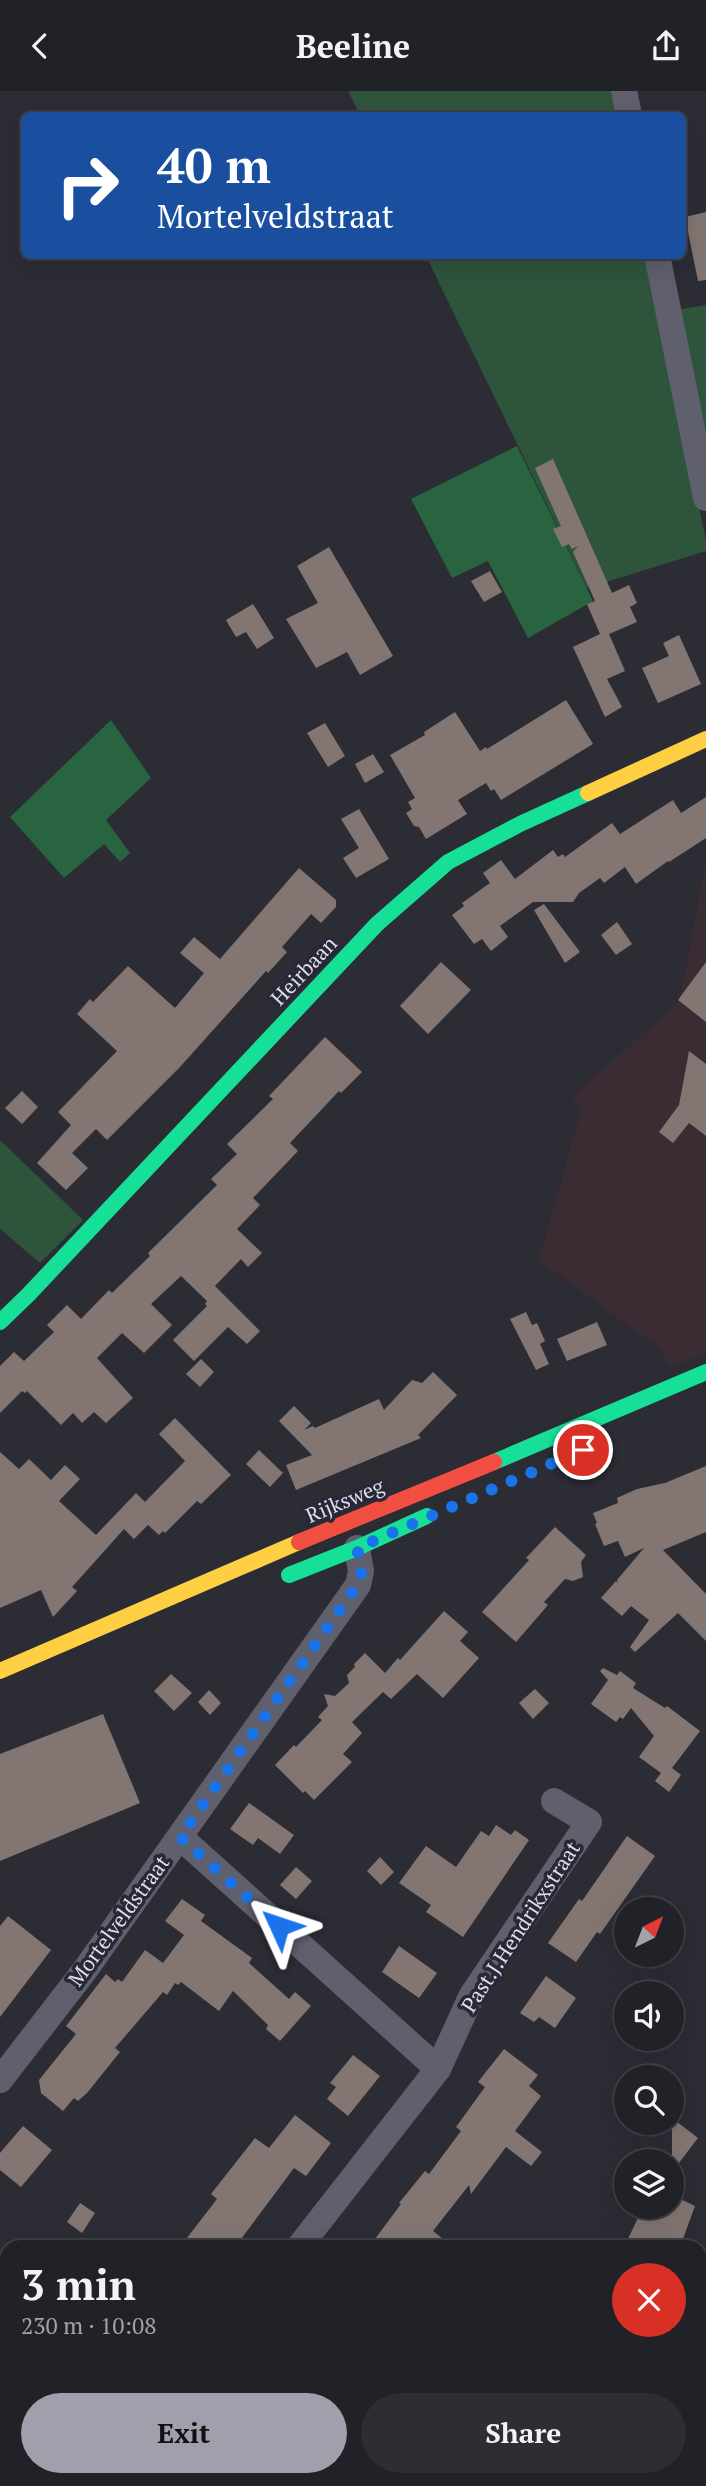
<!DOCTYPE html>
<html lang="en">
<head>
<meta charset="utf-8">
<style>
	:root { --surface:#212128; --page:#2d2e34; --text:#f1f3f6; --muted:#a2a3a8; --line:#3e3e45; --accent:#9fa0ab }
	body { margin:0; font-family:"PT Serif",serif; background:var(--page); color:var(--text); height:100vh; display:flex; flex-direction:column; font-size:26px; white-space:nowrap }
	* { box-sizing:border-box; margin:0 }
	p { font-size:23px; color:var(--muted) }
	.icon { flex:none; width:38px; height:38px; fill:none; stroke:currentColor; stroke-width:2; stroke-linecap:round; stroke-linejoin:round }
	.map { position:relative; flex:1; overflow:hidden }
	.side { position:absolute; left:0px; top:2149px; width:707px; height:247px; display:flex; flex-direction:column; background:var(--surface); border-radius:21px 21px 0 0; box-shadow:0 7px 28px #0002,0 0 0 2px var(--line) }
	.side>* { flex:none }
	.top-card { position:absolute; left:21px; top:21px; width:665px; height:147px; border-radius:10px; box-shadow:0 7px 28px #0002,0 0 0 2px var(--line); background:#1a4fa0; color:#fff; overflow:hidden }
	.needle { width:46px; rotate:42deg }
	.buttons { position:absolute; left:614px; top:1806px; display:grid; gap:14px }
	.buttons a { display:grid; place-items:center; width:70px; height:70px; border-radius:50%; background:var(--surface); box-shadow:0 7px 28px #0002,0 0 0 2px var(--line); font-size:35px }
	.pin { position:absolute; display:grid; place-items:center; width:60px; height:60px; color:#fff; margin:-30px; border:4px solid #fff; border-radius:50%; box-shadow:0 2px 7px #0007 }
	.me { position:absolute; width:77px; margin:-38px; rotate:312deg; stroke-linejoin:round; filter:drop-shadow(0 0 5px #0008) }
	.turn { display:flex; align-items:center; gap:24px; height:147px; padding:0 21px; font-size:32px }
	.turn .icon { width:91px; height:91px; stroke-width:2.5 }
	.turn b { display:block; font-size:49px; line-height:60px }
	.round { display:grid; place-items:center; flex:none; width:74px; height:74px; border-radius:37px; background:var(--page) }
	.head { display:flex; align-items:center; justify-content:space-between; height:119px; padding:0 21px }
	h1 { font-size:42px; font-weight:700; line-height:52px }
	.action { display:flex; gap:14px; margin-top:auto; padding:14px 21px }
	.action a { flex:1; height:80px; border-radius:42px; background:var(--accent); color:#111; font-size:28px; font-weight:700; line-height:80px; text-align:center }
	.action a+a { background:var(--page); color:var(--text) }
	header { display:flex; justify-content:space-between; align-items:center; height:91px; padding:0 21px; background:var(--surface); font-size:32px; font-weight:700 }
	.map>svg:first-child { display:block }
</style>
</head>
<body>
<header><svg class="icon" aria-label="back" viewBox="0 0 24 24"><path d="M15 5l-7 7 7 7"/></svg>Beeline<svg class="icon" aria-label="share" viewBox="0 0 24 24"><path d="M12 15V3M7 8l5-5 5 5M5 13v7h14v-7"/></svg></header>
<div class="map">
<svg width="706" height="2395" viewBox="0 0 706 2395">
	<rect width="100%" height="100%" fill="#2c2c35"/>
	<!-- commercial -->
	<polygon fill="#3b2c34" points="706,769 706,1262 682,1272 669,1274 662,1259 539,1169 581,1019 572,1006 680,910"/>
	<!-- green -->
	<g fill="#2f543c">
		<polygon points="348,0 616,0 620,24 360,24"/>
		<polygon points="426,165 648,165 706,450 706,460 587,497"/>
		<polygon points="706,214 706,337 704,337 676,219"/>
		<polygon points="0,1049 83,1129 40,1172 0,1138"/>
	</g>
	<!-- forest -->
	<g fill="#27643f">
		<polygon points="517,355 593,510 528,547 488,470 452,487 411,408"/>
		<polygon points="111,629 151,687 106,729 130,762 120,771 104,753 64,787 10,726"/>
	</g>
	<!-- building -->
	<g fill="#837672">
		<polygon points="706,121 706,189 698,190 685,126"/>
		<polygon points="553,368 612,502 629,494 637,512 630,516 637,531 609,543 625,580 607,588 622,616 605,626 573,556 600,543 587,513 595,510 573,461 578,455 572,458 569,453 562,456 553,438 561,435 535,377"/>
		<polygon points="329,456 393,565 360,584 347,561 316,577 286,528 318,512 297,475"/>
		<polygon points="490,480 502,501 484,511 471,490"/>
		<polygon points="253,513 274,547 257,558 246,541 236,546 226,529"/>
		<polygon points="679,544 701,593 658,612 642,577 669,565 663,552"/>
		<polygon points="566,609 593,653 501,709 494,698 491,700 486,692 458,709 467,723 426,748 419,736 414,735 406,722 412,718 408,711 415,707 390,664 425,644 424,641 455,621 480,660 486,656 487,658"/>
		<polygon points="325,632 345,665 328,676 307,642"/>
		<polygon points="373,663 384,681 365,692 355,673"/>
		<polygon points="706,706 706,747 669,771 668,770 636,793 625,776 604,792 600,787 579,802 573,811 533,811 500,835 508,846 491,860 482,848 474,853 452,824 464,815 462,812 490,792 483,782 501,769 515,788 553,759 558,766 563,763 565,766 612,732 620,743 673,709 681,722"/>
		<polygon points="359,718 389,768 356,787 343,767 359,757 341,728"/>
		<polygon points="299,777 336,809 336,816 321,832 311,823 282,856 287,861 268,882 266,880 180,976 107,1049 96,1038 72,1062 88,1077 66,1099 37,1072 71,1034 58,1021 117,960 77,923 90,908 93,911 128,875 175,917 204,882 180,862 194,846 220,868"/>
		<polygon points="544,813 580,861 565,872 534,819"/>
		<polygon points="617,831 632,853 616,864 601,844"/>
		<polygon points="441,871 471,899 428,943 400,915"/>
		<polygon points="706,871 706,931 678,909"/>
		<polygon points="325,946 362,981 341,1002 339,1000 290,1052 298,1060 253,1107 260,1114 237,1138 262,1162 248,1176 241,1168 215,1195 260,1240 247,1253 228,1236 194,1270 173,1249 207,1215 205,1213 207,1210 181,1185 151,1213 172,1234 144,1262 122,1242 97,1267 133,1307 106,1332 94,1321 82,1332 73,1322 61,1334 27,1300 25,1302 22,1300 0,1322 0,1275 14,1261 24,1270 54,1241 47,1234 67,1214 81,1228 109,1199 112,1202 150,1165 148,1162 217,1094 211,1088 237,1063 227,1053 273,1008 269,1005"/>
		<polygon points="689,960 706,973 706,1045 689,1032 673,1052 659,1041 679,1014"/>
		<polygon points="22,1000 38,1016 22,1033 5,1017"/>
		<polygon points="526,1221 532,1234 537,1232 545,1250 540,1253 549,1273 536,1279 510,1228"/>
		<polygon points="597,1231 607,1254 567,1270 557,1248"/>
		<polygon points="201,1268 214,1281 200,1296 186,1283"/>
		<polygon points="433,1281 457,1304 418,1344 421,1347 296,1399 286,1374 312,1364 279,1330 294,1315 311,1332 304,1339 313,1335 315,1337 379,1308 384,1319 412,1289 422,1292"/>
		<polygon points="175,1327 231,1384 201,1413 197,1410 165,1442 163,1440 159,1444 148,1434 134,1448 124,1438 72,1496 77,1500 53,1526 41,1499 0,1517 0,1361 19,1378 29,1368 51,1389 65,1374 80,1388 59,1410 96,1444 136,1402 145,1411 185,1370 159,1343"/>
		<polygon points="259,1359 283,1382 270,1396 246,1373"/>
		<polygon points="706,1375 706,1441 663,1459 706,1503 706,1550 678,1522 635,1561 630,1556 649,1529 631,1515 622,1525 601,1507 616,1490 618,1492 617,1489 644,1457 625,1466 618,1450 604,1455 595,1433 597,1432 593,1422 618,1412 617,1407 637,1398 665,1392"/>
		<polygon points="555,1436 586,1464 581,1471 583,1486 573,1490 565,1488 544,1511 548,1514 516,1551 482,1521 529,1469 526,1467"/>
		<polygon points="444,1520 468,1541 460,1550 479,1567 443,1607 417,1583 391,1608 383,1601 352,1631 362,1642 343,1663 352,1671 314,1709 305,1700 303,1702 275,1674 294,1654 296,1656 322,1629 318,1626 328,1615 324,1603 335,1605 349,1592 347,1584 355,1576 354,1573 365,1562 385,1582 398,1567 400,1569"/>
		<polygon points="603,1577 617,1584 620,1580 636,1592 633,1597 665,1617 667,1615 700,1640 672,1677 681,1684 669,1701 655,1690 661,1682 639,1666 654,1645 631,1617 623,1628 620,1626 616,1631 591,1613 608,1589 600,1580"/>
		<polygon points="171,1583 192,1602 174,1620 154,1600"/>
		<polygon points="535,1598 549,1612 533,1628 519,1612"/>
		<polygon points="209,1599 221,1612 210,1624 198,1611"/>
		<polygon points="103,1623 140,1712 0,1770 0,1663"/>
		<polygon points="249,1712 294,1744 280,1763 258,1747 253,1754 230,1738"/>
		<polygon points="496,1734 511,1744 515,1739 529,1749 463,1846 426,1821 431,1814 399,1792 426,1755 456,1776 481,1740 489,1745"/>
		<polygon points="627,1745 655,1765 600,1843 597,1841 576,1871 548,1852 579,1808 582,1810"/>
		<polygon points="380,1766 394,1781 381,1794 367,1780"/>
		<polygon points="296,1776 312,1790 296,1808 280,1794"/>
		<polygon points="182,1808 205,1824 201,1830 252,1867 249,1872 289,1908 295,1901 311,1915 280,1950 266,1938 268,1934 233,1900 219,1920 181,1891 178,1894 175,1892 167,1904 163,1901 115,1957 120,1961 87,2002 78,2010 74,2007 63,2020 41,2002 39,1989 76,1943 66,1935 106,1883 115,1891 118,1888 122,1891 145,1859 163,1872 184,1844 165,1830"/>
		<polygon points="8,1825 51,1859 0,1926 0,1835"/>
		<polygon points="399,1855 437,1882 419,1907 382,1881"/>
		<polygon points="546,1885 576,1907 555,1937 539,1926 534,1931 520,1922"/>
		<polygon points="504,1958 538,1984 529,1995 541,2005 515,2040 542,2061 531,2075 506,2056 471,2103 469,2094 433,2140 453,2156 369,2156 401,2113 399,2112 425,2080 429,2083 461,2040 456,2036 485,1996 478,1991"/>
		<polygon points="353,1964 380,1985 348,2025 327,2008 336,1996 330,1992"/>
		<polygon points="295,2024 331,2052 306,2085 294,2077 235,2156 180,2156 217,2108 211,2103 255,2047 269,2057"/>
		<polygon points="672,2027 698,2047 672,2081"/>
		<polygon points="23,2035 52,2059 21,2096 0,2079 0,2062"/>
		<polygon points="672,2104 695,2115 680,2156 640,2156 627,2150 643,2116 672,2116"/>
		<polygon points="80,2112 95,2122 82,2142 67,2131"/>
	</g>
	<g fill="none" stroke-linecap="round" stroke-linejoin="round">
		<!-- street -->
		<g stroke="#5f5f6d" stroke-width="26">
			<polyline points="624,0 629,24"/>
			<polyline points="657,164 706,407"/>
			<polyline points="180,1746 438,1978"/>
			<polyline points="0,1989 85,1879 358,1494 361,1480 357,1457"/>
			<polyline points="299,2156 438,1978 472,1904 589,1731 554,1710"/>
			<polyline points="700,2223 706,2201"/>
			<polyline points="125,2395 129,2389"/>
			<polyline points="653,2395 655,2389"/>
		</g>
		<!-- fast -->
		<g stroke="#16e098" stroke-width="16">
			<polyline points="0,1231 29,1203 377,833 448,771 520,733 588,702"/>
			<polyline points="494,1371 706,1281"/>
			<polyline points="289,1484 357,1457 427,1425"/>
		</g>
		<!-- slow -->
		<g stroke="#ffcf43" stroke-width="16">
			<polyline points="588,702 706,648"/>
			<polyline points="0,1580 299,1451"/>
		</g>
		<!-- jam -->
		<polyline stroke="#f24e42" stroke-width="16" points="299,1451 494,1371"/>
	</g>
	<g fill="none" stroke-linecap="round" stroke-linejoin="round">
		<!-- route -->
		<polyline stroke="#1a73e8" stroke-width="12" stroke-dasharray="0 21.6" points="279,1835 180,1746 358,1493 362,1480 357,1457 583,1359"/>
	</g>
	<g text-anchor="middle" stroke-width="7" stroke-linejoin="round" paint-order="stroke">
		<!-- street labels -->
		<g font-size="21" fill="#dddeea" stroke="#282839">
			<text transform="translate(304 880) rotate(-47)" y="7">Heirbaan</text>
			<text transform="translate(345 1410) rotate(-23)" y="7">Rijksweg</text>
			<text transform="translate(119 1830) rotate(-54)" y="7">Mortelveldstraat</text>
			<text transform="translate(521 1836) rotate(-57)" y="7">Past.J.Hendrikxstraat</text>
		</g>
	</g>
</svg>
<div class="buttons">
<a><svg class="needle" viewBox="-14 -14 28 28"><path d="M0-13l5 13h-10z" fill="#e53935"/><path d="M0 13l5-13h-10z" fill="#a2a3a8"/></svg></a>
<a><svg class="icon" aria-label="sound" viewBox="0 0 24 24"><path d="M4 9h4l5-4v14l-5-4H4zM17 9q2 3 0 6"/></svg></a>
<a><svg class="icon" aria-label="search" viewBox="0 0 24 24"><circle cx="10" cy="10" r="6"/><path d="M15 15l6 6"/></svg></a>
<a><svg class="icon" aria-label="layers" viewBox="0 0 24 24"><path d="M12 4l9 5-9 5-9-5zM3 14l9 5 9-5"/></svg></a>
</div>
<div class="pin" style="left:583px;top:1359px;background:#d93025"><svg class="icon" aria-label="arrive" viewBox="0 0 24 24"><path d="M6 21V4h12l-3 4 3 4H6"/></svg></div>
<svg class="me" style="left:279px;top:1835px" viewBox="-20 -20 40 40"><path d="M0-17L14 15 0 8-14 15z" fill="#1a73e8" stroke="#fff" stroke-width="4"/></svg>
<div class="top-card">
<div class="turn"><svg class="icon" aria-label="right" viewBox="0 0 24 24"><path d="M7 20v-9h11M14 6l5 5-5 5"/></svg><div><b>40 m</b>Mortelveldstraat</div></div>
</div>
<section class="side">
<div class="head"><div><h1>3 min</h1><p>230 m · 10:08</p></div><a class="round" style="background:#d93025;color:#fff"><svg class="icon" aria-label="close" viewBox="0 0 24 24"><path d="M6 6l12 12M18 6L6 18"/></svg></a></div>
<div class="action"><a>Exit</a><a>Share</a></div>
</section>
</div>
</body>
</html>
